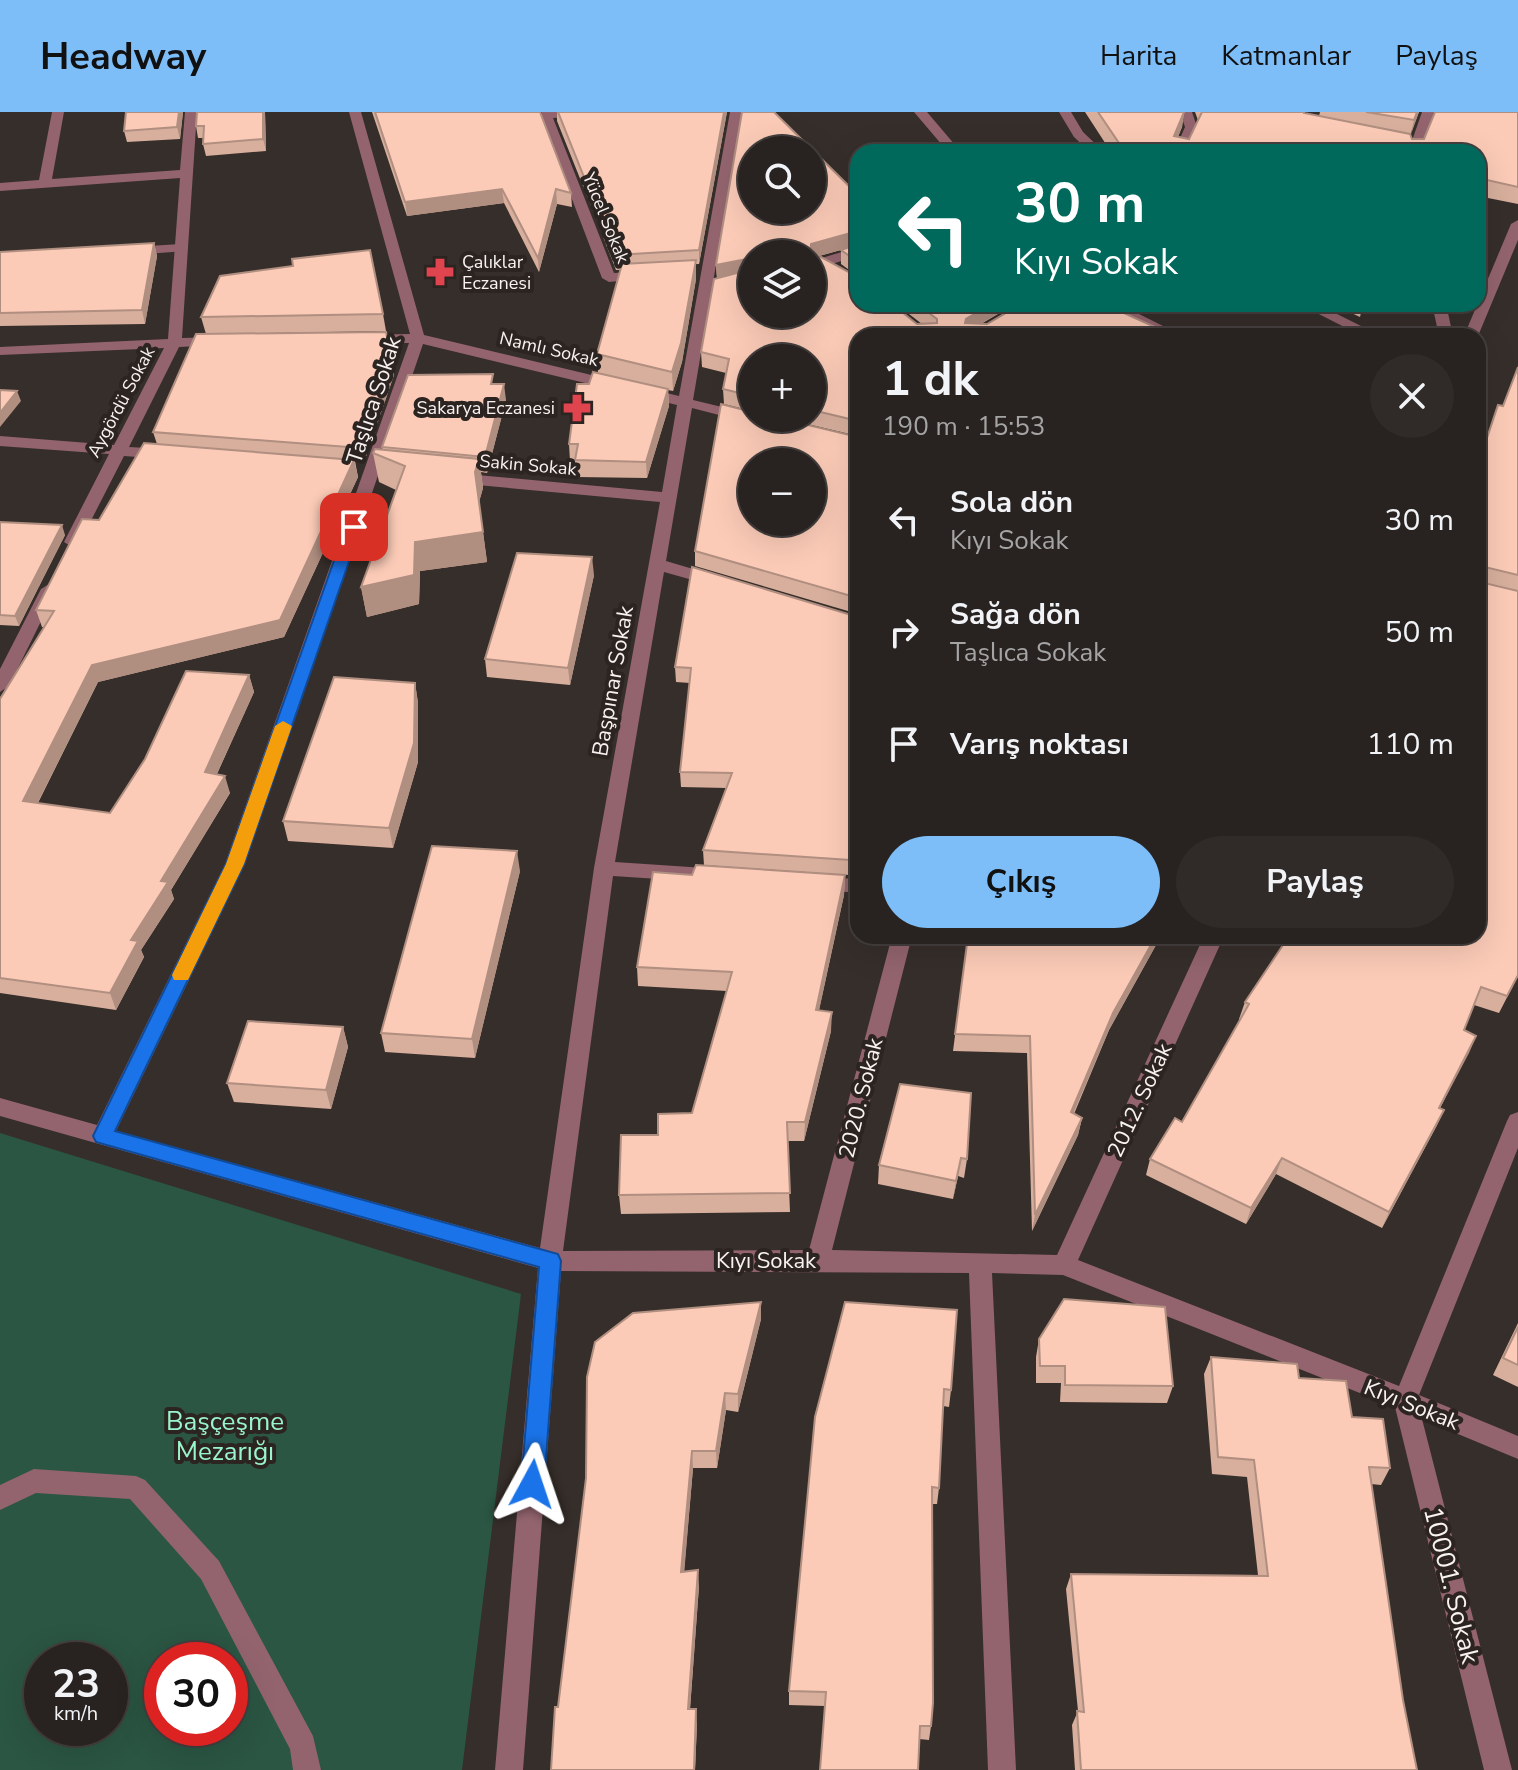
<!DOCTYPE html>
<html lang="tr">
<head>
<meta charset="utf-8">
<style>
	:root { --surface:#282220; --page:#302a29; --text:#f1f3f6; --muted:#a5a4a5; --line:#443f3e; --accent:#7dbef9 }
	body { margin:0; font-family:"Nunito Sans",sans-serif; background:var(--page); color:var(--text); height:100vh; display:flex; flex-direction:column; font-size:30px; white-space:nowrap }
	* { box-sizing:border-box; margin:0 }
	p { font-size:26px; color:var(--muted) }
	.icon { flex:none; width:44px; height:44px; fill:none; stroke:currentColor; stroke-width:2; stroke-linecap:round; stroke-linejoin:round }
	.map { position:relative; flex:1; overflow:hidden }
	.panel { position:absolute; left:850px; top:216px; width:636px; height:616px; display:flex; flex-direction:column; background:var(--surface); border-radius:24px; box-shadow:0 8px 32px #0002,0 0 0 2px var(--line) }
	.panel>* { flex:none }
	.top-card { position:absolute; left:850px; top:32px; width:636px; height:168px; border-radius:24px; box-shadow:0 8px 32px #0002,0 0 0 2px var(--line); background:#00695c; color:#fff; overflow:hidden }
	.fabs { position:absolute; left:738px; top:24px; display:grid; gap:16px }
	.fabs a { display:grid; place-items:center; width:88px; height:88px; border-radius:50%; background:var(--surface); box-shadow:0 8px 32px #0002,0 0 0 2px var(--line); font-size:40px }
	.speed { position:absolute; left:24px; top:1530px; display:flex; gap:16px; font-size:40px; font-weight:700; text-align:center }
	.speed>* { display:grid; place-content:center; width:104px; height:104px; border-radius:50%; background:var(--surface); box-shadow:0 8px 32px #0002,0 0 0 2px var(--line); line-height:1 }
	.speed small { font-size:20px; font-weight:400 }
	.speed .limit { border:12px solid #d22; background:#fff; color:#111 }
	.pin { position:absolute; display:grid; place-items:center; width:68px; height:68px; color:#fff; margin:-34px; border-radius:16px; box-shadow:0 4px 12px #0006 }
	.me { position:absolute; width:88px; margin:-44px; rotate:5deg; stroke-linejoin:round; filter:drop-shadow(0 0 6px #0008) }
	.turn { display:flex; align-items:center; gap:28px; height:168px; padding:0 32px; font-size:36px }
	.turn .icon { width:104px; height:104px; stroke-width:2.5 }
	.turn b { display:block; font-size:56px; line-height:68px }
	.round { display:grid; place-items:center; flex:none; width:84px; height:84px; border-radius:42px; background:var(--page) }
	.headline { display:flex; align-items:center; justify-content:space-between; height:136px; padding:0 32px }
	h1 { font-size:48px; font-weight:700; line-height:60px }
	.action { display:flex; gap:16px; margin-top:auto; padding:16px 32px }
	.action a { flex:1; height:92px; border-radius:48px; background:var(--accent); color:#111; font-size:32px; font-weight:700; line-height:92px; text-align:center }
	.action a+a { background:var(--page); color:var(--text) }
	ul { padding:0; list-style:none }
	li { display:flex; align-items:center; gap:24px; height:112px; padding:0 32px }
	li div { flex:1 }
	li b { display:block; font-size:30px }
	li em { font-style:normal }
	header { display:flex; align-items:center; gap:48px; box-sizing:border-box; height:112px; padding:0 40px; background:var(--accent); color:#111 }
	header strong { font-size:38px }
	nav { display:flex; gap:44px; margin-inline-start:auto; font-size:28px }
	.map>svg:first-child { display:block }
</style>
</head>
<body>
<header>
<strong>Headway</strong>
<nav><a>Harita</a><a>Katmanlar</a><a>Paylaş</a></nav>
</header>
<div class="map">
<svg width="1518" height="1658" viewBox="0 0 1518 1658">
	<rect width="100%" height="100%" fill="#362e2a"/>
	<!-- green -->
	<path fill="#2b5643" fill-rule="evenodd" d="M0,1021L521,1182L462,1658H0ZM42,1548H110V1616H42ZM162,1548H230V1616H162Z"/>
	<g fill="none" stroke-linecap="round" stroke-linejoin="round">
		<!-- lane -->
		<polygon fill="#93646e" fill-rule="evenodd" points="181,132 188,136 186,139 132,143 125,139 132,135"/>
		<!-- street -->
		<g fill="#93646e" fill-rule="evenodd">
			<polygon points="52,0 64,0 52,67 180,58 185,0 197,0 182,226 220,225 227,229 220,233 179,235 129,335 164,337 172,342 164,347 124,344 80,430 72,435 64,430 109,342 0,334 0,324 114,333 164,236 0,243 0,235 168,227 180,66 0,79 0,71 39,68"/>
			<path d="M349,0H361L424,223L679,284L730,0H742L693,288L751,302L753,306L746,310L692,296L666,449L720,465L722,469L714,474L664,460L615,750L720,757L730,764L720,771L613,764L563,1139L809,1138L892,824H912L832,1138L1057,1143L1204,824H1224L1078,1148L1399,1274L1507,1009L1510,1003L1518,1000V1036L1419,1283L1518,1324V1347L1422,1307L1512,1658H1484L1395,1295L1063,1163L992,1161L1016,1658H988L969,1161L561,1159L523,1658H495L538,1156L0,1004V986L97,1013L225,752L409,231H360L353,227L360,223L410,222ZM423,232L677,293L662,380L455,361L447,366L455,371L660,390L594,756L540,1136L116,1019L245,752Z"/>
			<polygon points="542,0 590,0 584,4 553,6 614,161 646,159 653,163 651,166 609,170 602,166 540,3"/>
			<polygon points="914,0 927,0 961,40 948,40"/>
			<polygon points="1059,0 1071,0 1083,20 1104,40 1090,40 1074,25"/>
			<polygon points="1180,0 1192,0 1197,15 1186,40 1174,40 1185,15"/>
			<polygon points="1422,0 1434,0 1420,40 1408,40"/>
			<polygon points="1518,108 1518,128 1478,224 1464,224 1511,112"/>
			<polygon points="858,135 858,144 812,158 812,149"/>
			<polygon points="1100,192 1119,192 1183,224 1164,224"/>
			<polygon points="1299,192 1317,192 1381,224 1362,224"/>
			<polygon points="1432,192 1446,192 1453,224 1439,224"/>
			<polygon points="49,472 57,477 9,574 0,580 0,557 41,477"/>
			<polygon points="820,765 858,767 858,781 813,777 810,772"/>
			<polygon points="34,1357 136,1364 145,1368 219,1449 313,1624 321,1658 293,1658 290,1637 201,1467 130,1387 36,1381 0,1398 0,1373"/>
		</g>
	</g>
	<!-- wall -->
	<g fill="#d8af9d" fill-rule="evenodd">
		<polygon points="183,0 180,27 127,30 124,19"/>
		<polygon points="265,0 266,39 206,44 203,32 204,26 198,26 196,14"/>
		<polygon points="372,0 540,0 571,81 572,95 557,92 539,160 504,91 407,104"/>
		<polygon points="557,0 727,0 699,152 696,152 696,167 682,250 673,279 668,278 669,294 647,366 577,365 575,349 570,349 569,332 589,272 598,261 597,242 621,158 616,158 603,125 602,110 603,101 593,99 557,9"/>
		<polygon points="1085,0 1184,0 1182,15 1178,25 1189,27 1198,8 1195,0 1304,0 1304,1 1319,4 1320,0 1419,0 1410,23 1412,27 1424,27 1518,0 1518,92 1478,84 1478,40 1111,40"/>
		<path d="M858,75V192L917,212H922L896,192H1015L981,212L1175,224H858V324L782,306H812V246H752V299L724,292L723,277L726,261L702,255L701,240L717,166L716,153L852,77ZM841,138V152L856,163L812,146ZM752,142L812,202H752Z"/>
		<polygon points="154,131 157,144 145,212 0,214 0,140"/>
		<polygon points="293,154 383,202 386,219 206,222 201,205"/>
		<polygon points="1332,192 1363,192 1360,205"/>
		<polygon points="1518,255 1518,864 1499,901 1474,893 1464,918 1476,924 1440,996 1444,998 1436,1015 1382,1116 1276,1062 1246,1112 1146,1063 1150,1047 1182,1010 1241,908 1239,907 1245,890 1478,824 1478,353 1503,294"/>
		<polygon points="394,263 364,350 355,349 358,365 284,525 98,570 38,691 110,701 249,563 254,580 217,662 230,681 171,778 174,787 141,838 144,845 116,898 0,881 0,587 45,515 42,515 36,498 99,408 157,332 153,320"/>
		<polygon points="494,272 506,288 487,361 481,360 483,376 479,390 487,450 420,459 419,492 367,505 361,475 396,378 379,370 373,341 383,338 382,335"/>
		<polygon points="858,325 858,502 695,454 695,439"/>
		<polygon points="0,410 65,423 19,514 0,513"/>
		<polygon points="594,463 570,573 487,565 485,547"/>
		<polygon points="858,505 858,750 852,750 849,763 704,753 703,738 726,676 681,675 680,660 690,571 676,570 675,555"/>
		<polygon points="415,571 418,591 418,650 393,736 288,729 283,709"/>
		<polygon points="520,759 475,946 385,940 381,921"/>
		<polygon points="692,763 845,763 844,783 819,898 831,919 804,1029 787,1029 790,1100 621,1102 619,1083 658,1023 692,1001 727,879 638,874 637,855"/>
		<polygon points="968,824 1161,824 1109,918 1074,1002 1082,1006 1078,1023 1032,1119 1027,941 953,939"/>
		<polygon points="343,915 348,935 331,997 234,990 227,971"/>
		<polygon points="900,972 967,1047 964,1066 958,1064 953,1087 878,1072 879,1053"/>
		<polygon points="761,1190 761,1207 738,1300 726,1298 717,1356 693,1356 684,1459 699,1474 690,1597 697,1612 695,1658 551,1658 558,1595"/>
		<polygon points="845,1190 951,1278 949,1295 943,1294 939,1376 937,1392 932,1392 931,1614 929,1628 919,1627 825,1594 789,1593 789,1579"/>
		<polygon points="1518,1211 1518,1275 1493,1263"/>
		<polygon points="1039,1227 1173,1274 1167,1291 1060,1290 1061,1271 1036,1271 1036,1245"/>
		<polygon points="1211,1245 1299,1266 1352,1305 1390,1356 1381,1373 1371,1372 1403,1588 1417,1658 1075,1658 1072,1613 1078,1599 1066,1477 1071,1462 1258,1463 1247,1365 1212,1362 1204,1262"/>
	</g>
	<!-- shaded-wall -->
	<g fill="#b08e80">
		<polygon points="179,0 183,0 180,27 177,15"/>
		<polygon points="263,0 265,0 266,39 263,27"/>
		<polygon points="724,0 727,0 699,152 699,138"/>
		<polygon points="1184,0 1182,15 1171,40 1174,24"/>
		<polygon points="1417,0 1419,0 1410,25 1414,8"/>
		<polygon points="502,77 504,91 407,104 405,90"/>
		<polygon points="556,77 557,92 539,160 538,146"/>
		<polygon points="858,119 858,133 812,146 812,142 810,142 811,132"/>
		<polygon points="154,131 157,144 145,212 142,198"/>
		<polygon points="751,146 751,160 717,167 716,153"/>
		<polygon points="696,148 696,167 682,250 673,279 672,260"/>
		<polygon points="991,192 1015,192 964,221 966,207"/>
		<polygon points="392,249 394,263 364,350 361,336"/>
		<polygon points="504,272 506,288 487,361 485,345"/>
		<polygon points="668,277 669,294 647,366 646,350"/>
		<polygon points="17,279 21,289 0,315 0,301"/>
		<polygon points="479,347 483,376 479,390 475,360"/>
		<polygon points="354,348 358,365 284,525 98,570 30,706 23,689 92,553"/>
		<polygon points="62,413 65,423 19,514 15,504"/>
		<polygon points="483,420 487,450 420,459 419,492 367,505 361,475 415,430"/>
		<polygon points="592,445 594,463 570,573 568,556"/>
		<polygon points="249,563 254,580 210,677 205,660"/>
		<polygon points="415,571 418,591 418,650 393,736 389,716"/>
		<polygon points="225,664 230,681 171,778 174,787 141,838 144,845 116,898 110,881 131,828 161,769"/>
		<polygon points="853,734 852,750 849,763 850,748"/>
		<polygon points="517,739 520,759 475,946 472,927"/>
		<polygon points="845,763 844,783 815,917 816,898"/>
		<polygon points="1156,824 1161,824 1109,918 1067,1016 1071,1000 1113,901"/>
		<polygon points="832,900 831,919 804,1029 805,1010"/>
		<polygon points="343,915 348,935 331,997 326,978"/>
		<polygon points="1476,924 1469,941 1431,1013 1439,996"/>
		<polygon points="1444,998 1436,1015 1382,1116 1389,1100"/>
		<polygon points="1082,1006 1078,1023 1032,1119 1035,1103"/>
		<polygon points="961,1046 958,1064 953,1087 956,1069"/>
		<polygon points="1282,1046 1276,1062 1246,1112 1251,1096"/>
		<polygon points="761,1190 761,1207 738,1300 738,1282"/>
		<polygon points="725,1281 726,1298 717,1356 716,1339"/>
		<polygon points="692,1339 693,1356 683,1475 681,1460"/>
		<polygon points="698,1458 699,1474 689,1611 688,1597"/>
		<polygon points="696,1597 697,1612 695,1658 694,1658"/>
	</g>
	<!-- building -->
	<g fill="#fbcbb7" stroke="#b08e80" stroke-width="2" fill-rule="evenodd">
		<polygon points="126,0 179,0 177,15 124,19"/>
		<polygon points="197,0 263,0 263,27 203,32 204,14 196,14"/>
		<polygon points="375,0 540,0 571,81 556,77 538,146 502,77 405,90"/>
		<polygon points="558,0 724,0 699,138 615,143 602,110 605,88 592,85"/>
		<path d="M742,0H774L852,77L858,75V119L811,132L810,142H752V146L716,153ZM752,38H812V98H752Z"/>
		<polygon points="1098,0 1184,0 1174,24 1189,27 1202,0 1304,0 1304,1 1410,22 1412,27 1424,27 1435,0 1518,0 1518,75 1478,66 1478,40 1127,40 1123,37"/>
		<polygon points="1366,0 1417,0 1414,8"/>
		<polygon points="154,131 142,198 0,201 0,140"/>
		<polygon points="858,132 858,150 841,138"/>
		<polygon points="370,138 383,202 201,205 220,164 293,154 292,147"/>
		<polygon points="821,145 858,165 858,192 892,192 917,212 937,211 937,207 917,192 991,192 966,207 965,211 987,212 1021,192 1104,192 1175,224 858,224 858,309 812,298 812,246 752,246 752,284 723,277 729,247 701,240 714,167 752,157 752,202 812,202 812,146"/>
		<polygon points="696,148 681,231 672,260 597,242 622,152"/>
		<polygon points="386,220 392,249 361,336 153,320 196,222"/>
		<polygon points="1518,255 1518,463 1485,455 1481,458 1484,471 1518,479 1518,863 1507,884 1481,875 1464,918 1476,924 1439,996 1444,998 1389,1100 1282,1046 1251,1096 1150,1047 1175,1006 1182,1010 1249,892 1245,890 1289,824 1478,824 1478,353 1498,293 1503,294"/>
		<polygon points="593,260 668,277 646,350 575,348 578,332 569,332 577,272 589,272"/>
		<polygon points="493,262 491,272 504,272 485,345 382,335 408,263"/>
		<polygon points="0,278 17,279 0,301"/>
		<path d="M721,292L752,300V306H779L858,325V486L695,439ZM752,350H812V410H752Z"/>
		<polygon points="144,331 354,348 280,508 92,553 23,689 110,701 145,647 186,559 249,563 205,660 225,664 161,769 168,770 131,828 138,829 110,881 0,866 0,587 54,499 36,498 82,407 99,408"/>
		<polygon points="375,337 479,347 475,360 483,420 415,430 414,463 361,475 405,354 373,341"/>
		<polygon points="0,410 62,413 15,504 0,503"/>
		<polygon points="517,441 592,445 568,556 485,547"/>
		<polygon points="692,455 858,505 858,735 853,734 850,748 703,738 732,661 680,660 691,556 675,555"/>
		<polygon points="334,565 415,571 414,631 389,716 283,709"/>
		<polygon points="432,734 517,739 472,927 381,921"/>
		<polygon points="696,753 845,763 816,898 832,900 805,1010 787,1010 790,1081 619,1083 621,1023 658,1023 658,1002 692,1001 732,860 637,855 653,760 692,763"/>
		<polygon points="968,824 1156,824 1113,901 1071,1000 1082,1006 1035,1103 1030,924 955,922"/>
		<polygon points="248,909 343,915 326,978 227,971"/>
		<polygon points="900,972 971,981 967,1047 961,1046 956,1069 879,1053"/>
		<polygon points="1064,1187 1165,1195 1173,1274 1065,1273 1065,1254 1040,1254 1039,1227"/>
		<polygon points="761,1190 738,1282 725,1281 716,1339 692,1339 681,1460 698,1458 688,1597 696,1597 694,1658 551,1658 555,1595 558,1595 586,1366 587,1265 595,1230 633,1201"/>
		<polygon points="845,1190 957,1198 951,1278 944,1277 939,1376 932,1375 933,1591 931,1614 920,1614 918,1658 820,1658 826,1580 789,1579 815,1305"/>
		<polygon points="1518,1215 1518,1253 1503,1246"/>
		<polygon points="1211,1245 1297,1252 1299,1266 1346,1269 1352,1305 1383,1307 1390,1356 1369,1355 1403,1588 1417,1658 1081,1658 1077,1599 1084,1600 1071,1462 1268,1464 1254,1348 1218,1345"/>
	</g>
	<!-- route -->
	<polygon fill="#1a73e8" stroke="#114b97" stroke-width="2" points="354,410 361,415 244,752 115,1019 558,1142 561,1149 544,1372 540,1379 532,1382 524,1379 521,1372 539,1155 103,1032 96,1030 93,1024 226,752 346,415"/>
	<!-- slow -->
	<polygon fill="#f59e0b" points="283,609 292,614 244,752 188,868 174,868 172,863 226,752 275,614"/>
	<!-- icons -->
	<defs>
		<symbol id="pharmacy-bare" viewBox="-9 -9 18 18"><path d="M-2-6h4v4h4v4h-4v4h-4v-4h-4v-4h4Z" fill="#e0444e" stroke="#2c2421" stroke-width="2.5" paint-order="stroke"/></symbol>
	</defs>
	<g fill-rule="evenodd">
		<use href="#pharmacy-bare" x="420" y="140" width="40" height="40"/>
		<use href="#pharmacy-bare" x="557" y="276" width="40" height="40"/>
	</g>
	<g text-anchor="middle" stroke-width="8" stroke-linejoin="round" paint-order="stroke">
		<!-- far-street labels -->
		<g font-size="18" fill="#f8f2f0" stroke="#2c2421">
			<text transform="translate(606 106) rotate(68)" y="6">Yücel Sokak</text>
			<text transform="translate(549 237) rotate(13)" y="6">Namlı Sokak</text>
			<text transform="translate(121 290) rotate(-62)" y="6">Aygördü Sokak</text>
			<text transform="translate(528 353) rotate(5)" y="6">Sakin Sokak</text>
		</g>
		<!-- far-poi labels -->
		<g font-size="18" fill="#f8f2f0" stroke="#2c2421" text-anchor="start">
			<text x="462" y="156">Çalıklar<tspan x="462" dy="21">Eczanesi</tspan></text>
			<text x="555" y="302" text-anchor="end">Sakarya Eczanesi</text>
		</g>
		<!-- street labels -->
		<g font-size="22" fill="#f8f2f0" stroke="#2c2421">
			<text transform="translate(373 288) rotate(-72)" y="8">Taşlıca Sokak</text>
			<text transform="translate(612 569) rotate(-80)" y="8">Başpınar Sokak</text>
			<text transform="translate(860 986) rotate(-76)" y="8">2020. Sokak</text>
			<text transform="translate(1139 988) rotate(-65)" y="8">2012. Sokak</text>
			<text x="766" y="1156">Kıyı Sokak</text>
			<text transform="translate(1412 1292) rotate(22)" y="8">Kıyı Sokak</text>
		</g>
		<!-- near-park labels -->
		<g font-size="26" fill="#99f5cb" stroke="#2c2421">
			<text x="225" y="1318">Başçeşme<tspan x="225" dy="30">Mezarığı</tspan></text>
		</g>
		<!-- near-street labels -->
		<g font-size="26" fill="#f8f2f0" stroke="#2c2421">
			<text transform="translate(1452 1473) rotate(76)" y="9">10001. Sokak</text>
		</g>
	</g>
</svg>
<div class="fabs">
<a><svg class="icon" aria-label="search" viewBox="0 0 24 24"><circle cx="10" cy="10" r="6"/><path d="M15 15l6 6"/></svg></a>
<a><svg class="icon" aria-label="layers" viewBox="0 0 24 24"><path d="M12 4l9 5-9 5-9-5zM3 14l9 5 9-5"/></svg></a>
<a>+</a>
<a>−</a>
</div>
<div class="speed"><div>23<small>km/h</small></div><div class="limit">30</div></div>
<div class="pin" style="left:354px;top:415px;background:#d93025"><svg class="icon" aria-label="arrive" viewBox="0 0 24 24"><path d="M6 21V4h12l-3 4 3 4H6"/></svg></div>
<svg class="me" style="left:532px;top:1372px" viewBox="-20 -20 40 40"><path d="M0-17L14 15 0 8-14 15z" fill="#1a73e8" stroke="#fff" stroke-width="4"/></svg>
<div class="top-card">
<div class="turn"><svg class="icon" aria-label="left" viewBox="0 0 24 24"><path d="M17 20v-9H6M10 6l-5 5 5 5"/></svg><div><b>30 m</b>Kıyı Sokak</div></div>
</div>
<section class="panel">
<div class="headline"><div><h1>1 dk</h1><p>190 m · 15:53</p></div><a class="round"><svg class="icon" aria-label="close" viewBox="0 0 24 24"><path d="M6 6l12 12M18 6L6 18"/></svg></a></div>
<ul>
<li><svg class="icon" aria-label="left" viewBox="0 0 24 24"><path d="M17 20v-9H6M10 6l-5 5 5 5"/></svg><div><b>Sola dön</b><p>Kıyı Sokak</p></div><em>30 m</em></li>
<li><svg class="icon" aria-label="right" viewBox="0 0 24 24"><path d="M7 20v-9h11M14 6l5 5-5 5"/></svg><div><b>Sağa dön</b><p>Taşlıca Sokak</p></div><em>50 m</em></li>
<li><svg class="icon" aria-label="arrive" viewBox="0 0 24 24"><path d="M6 21V4h12l-3 4 3 4H6"/></svg><div><b>Varış noktası</b></div><em>110 m</em></li>
</ul>
<div class="action"><a>Çıkış</a><a>Paylaş</a></div>
</section>
</div>
</body>
</html>
